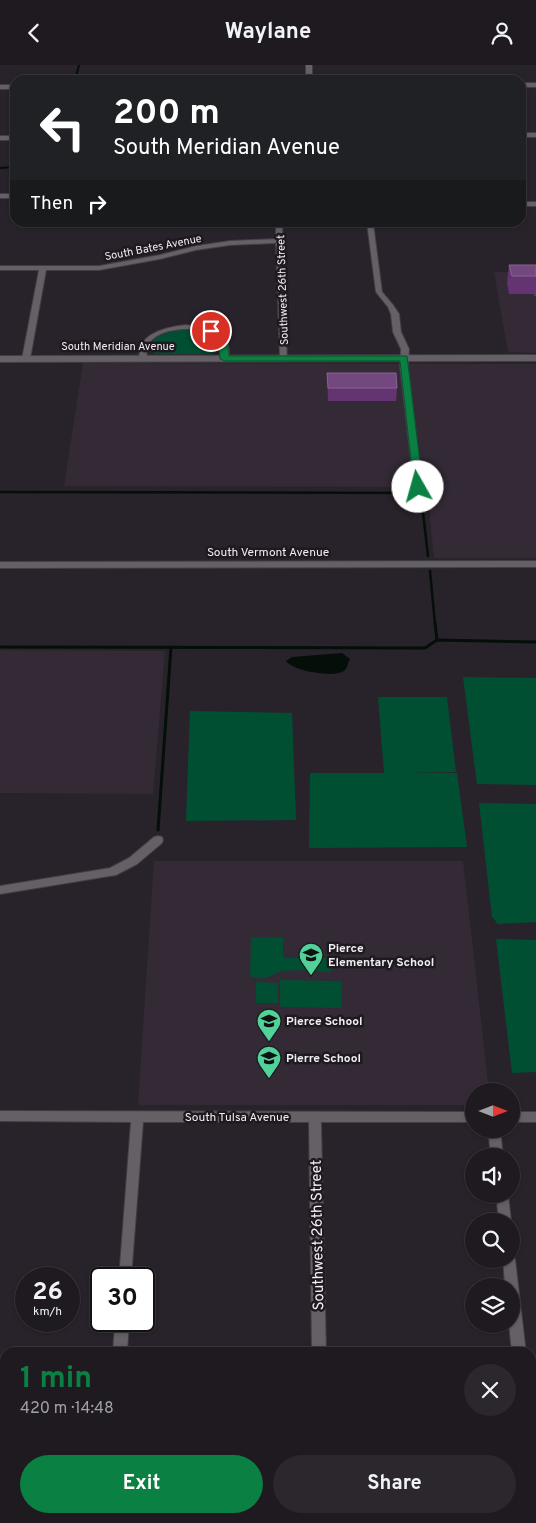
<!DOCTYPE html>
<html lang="en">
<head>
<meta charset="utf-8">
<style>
	:root { --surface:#1e1a20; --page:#2b272d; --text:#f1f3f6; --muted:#a1a1a5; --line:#3c383e; --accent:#0b8043 }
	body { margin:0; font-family:Overpass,sans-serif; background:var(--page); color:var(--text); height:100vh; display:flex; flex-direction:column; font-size:19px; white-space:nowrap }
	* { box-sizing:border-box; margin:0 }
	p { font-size:16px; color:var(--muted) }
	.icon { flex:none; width:28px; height:28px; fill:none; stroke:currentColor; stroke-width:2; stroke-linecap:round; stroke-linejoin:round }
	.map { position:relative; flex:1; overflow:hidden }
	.sheet { position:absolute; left:0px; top:1282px; width:536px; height:176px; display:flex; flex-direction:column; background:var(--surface); border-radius:15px 15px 0 0; box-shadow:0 1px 4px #0004,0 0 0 1px var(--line) }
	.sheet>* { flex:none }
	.guide { position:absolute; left:10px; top:10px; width:516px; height:152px; border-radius:15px; box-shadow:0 1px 4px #0004,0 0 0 1px var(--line); background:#202124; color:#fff; overflow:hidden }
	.needle { width:32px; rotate:90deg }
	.controls { position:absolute; left:465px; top:1018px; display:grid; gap:10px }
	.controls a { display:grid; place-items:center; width:55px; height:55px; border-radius:50%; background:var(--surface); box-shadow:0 1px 4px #0004,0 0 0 1px var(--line); font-size:25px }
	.speed { position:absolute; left:15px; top:1202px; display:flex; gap:10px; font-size:25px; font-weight:700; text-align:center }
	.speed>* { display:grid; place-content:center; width:65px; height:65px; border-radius:50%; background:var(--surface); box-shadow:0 1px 4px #0004,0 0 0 1px var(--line); line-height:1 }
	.speed small { font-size:12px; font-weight:400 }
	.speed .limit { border:2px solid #111; border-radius:8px; background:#fff; color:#111 }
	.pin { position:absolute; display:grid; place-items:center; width:42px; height:42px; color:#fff; margin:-21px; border:2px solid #fff; border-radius:50%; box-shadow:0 1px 5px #0007 }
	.me { position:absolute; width:55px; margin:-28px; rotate:353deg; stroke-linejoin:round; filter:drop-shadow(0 0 4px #0008) }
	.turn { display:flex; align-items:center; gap:18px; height:105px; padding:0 20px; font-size:22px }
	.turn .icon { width:65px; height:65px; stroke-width:2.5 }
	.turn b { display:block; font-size:35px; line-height:42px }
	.then { display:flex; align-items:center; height:48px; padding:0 20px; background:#0003; gap:10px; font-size:19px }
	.round { display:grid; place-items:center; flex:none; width:52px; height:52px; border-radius:26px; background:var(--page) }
	.head { display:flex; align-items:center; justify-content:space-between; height:85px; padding:0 20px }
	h1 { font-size:30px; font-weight:700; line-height:38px; color:var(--accent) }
	.primary-button { display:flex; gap:10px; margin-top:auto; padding:10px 20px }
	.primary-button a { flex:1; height:58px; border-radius:30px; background:var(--accent); color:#fff; font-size:20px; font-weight:700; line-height:58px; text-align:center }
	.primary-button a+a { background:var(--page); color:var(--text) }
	header { display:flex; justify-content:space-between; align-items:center; height:65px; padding:0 20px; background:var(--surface); font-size:22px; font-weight:700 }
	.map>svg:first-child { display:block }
</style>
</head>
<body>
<header><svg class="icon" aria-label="back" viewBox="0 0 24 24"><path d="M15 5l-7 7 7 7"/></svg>Waylane<svg class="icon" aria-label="person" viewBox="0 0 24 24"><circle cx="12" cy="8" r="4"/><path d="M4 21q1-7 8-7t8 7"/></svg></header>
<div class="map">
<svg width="536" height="1458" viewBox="0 0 536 1458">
	<rect width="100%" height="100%" fill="#28232a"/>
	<!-- built -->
	<g fill="#332a36">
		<polygon points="494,207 536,207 536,288 508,287"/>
		<polygon points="83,298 536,299 536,493 434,493 427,422 64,421"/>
		<polygon points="0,585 165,586 153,729 0,728"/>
		<polygon points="154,796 463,796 489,1026 474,1026 474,1040 138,1040"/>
	</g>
	<!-- green -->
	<g fill="#004f32">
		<path d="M175,265C191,265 207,265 218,277L219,285L211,289H156L148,286L147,283L156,272Z"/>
		<polygon points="463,612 536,613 536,720 477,719"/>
		<polygon points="378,632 447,632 456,707 406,708 457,708 467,782 309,783 310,708 384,708"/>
		<polygon points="190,646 292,648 296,755 186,756"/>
		<polygon points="479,738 536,739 536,857 498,859 492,852"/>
		<path d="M251,872L283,873V893H328L332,896V904L330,907C315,906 299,904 285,906C270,908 269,917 250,911Z"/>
		<polygon points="496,874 536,875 536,1007 512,1008"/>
		<polygon points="280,915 341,916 342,943 282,942 280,940"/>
		<polygon points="256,917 278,918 278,938 256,938"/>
	</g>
	<!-- water -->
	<path fill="#030f08" d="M342,588L350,594C348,597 348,602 345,605C336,614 293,606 286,596L292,592Z"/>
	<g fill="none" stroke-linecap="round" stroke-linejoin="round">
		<!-- stream-far2 -->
		<g stroke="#030f08" stroke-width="2">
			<polyline points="75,15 79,0"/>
			<polyline points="0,103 15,102"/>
		</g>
		<!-- stream-far1 -->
		<g stroke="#030f08" stroke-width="2.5">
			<polyline points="0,427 419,428 421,430 428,491"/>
			<polyline points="430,506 435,559"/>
		</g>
		<!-- stream -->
		<g stroke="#030f08" stroke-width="3">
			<polyline points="435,558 437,575"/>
			<polyline points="0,582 425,583 437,575 536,577"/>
			<polyline points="158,765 171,582"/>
		</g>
		<defs>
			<g id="minor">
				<rect x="306" y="0" width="6" height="15"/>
				<rect x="521" y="18" width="15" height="4"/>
				<rect x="0" y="20" width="15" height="4"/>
				<rect x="521" y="68" width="15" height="4"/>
				<rect x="0" y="71" width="15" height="4"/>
				<rect x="0" y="129" width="15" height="4"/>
				<rect x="521" y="137" width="15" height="4"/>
				<polygon points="276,158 282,158 287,295 284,295 280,293 276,178 230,180 196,185 160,194 99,205 46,205 30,294 26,296 22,294 39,205 0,205 0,201 99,201 160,190 196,181 230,176 276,174"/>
				<polygon points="367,158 373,158 382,227 393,240 399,249 401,267 409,284 408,301 422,422 418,424 414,422 400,301 401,284 393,267 391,249 388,242 376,227"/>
				<path d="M186,260C206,261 235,268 228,296H222L221,294C221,288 221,280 217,275C205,258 155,261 147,282C146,285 147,291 147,294L146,296H140C134,269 166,262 186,260Z"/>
				<polygon points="536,496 536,502 0,503 0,497"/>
				<polygon points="158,771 162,772 163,775 162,778 137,799 116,810 0,829 0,821 110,803 129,793 154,772"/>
				<polygon points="0,1046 474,1047 474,1057 321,1057 326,1288 312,1288 309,1057 143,1057 131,1214 119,1214 131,1057 0,1056"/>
				<rect x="511" y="1047" width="25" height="10"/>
				<polygon points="488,1064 500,1064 503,1091 491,1091"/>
				<polygon points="496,1129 508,1129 511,1156 499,1156"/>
				<polygon points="511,1189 515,1194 526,1288 512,1288 509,1259 511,1259 511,1221 505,1221 503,1194 511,1194"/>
				<polygon points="115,1256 129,1256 127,1288 113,1288"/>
				<polygon points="531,1390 536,1392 536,1446 531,1444"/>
				<rect x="0" y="1422" width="5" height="14"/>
				<rect x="100" y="1454" width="14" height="4"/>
				<polygon points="315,1454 329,1454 330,1458 316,1458"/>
			</g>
			<polygon id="secondary" points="536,290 536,296 0,297 0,291"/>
		</defs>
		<!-- minor casing -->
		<use href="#minor" stroke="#423e43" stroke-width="2"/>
		<!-- secondary casing -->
		<use href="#secondary" stroke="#423e43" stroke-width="2"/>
		<!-- minor -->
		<use href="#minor" fill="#655f66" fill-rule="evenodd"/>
		<!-- secondary -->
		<use href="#secondary" fill="#655f66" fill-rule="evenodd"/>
	</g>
	<!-- wall -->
	<g fill="#643472">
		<polygon points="509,200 536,200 536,231 534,231 534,229 509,229 507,218"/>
		<polygon points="327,308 397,323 396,336 328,336"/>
	</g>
	<!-- building -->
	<g fill="#73487f" stroke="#876291">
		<polygon points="509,200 536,200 536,211 512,211"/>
		<polygon points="327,308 396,308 397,323 328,323"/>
	</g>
	<!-- route -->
	<path fill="#0b8043" stroke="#07532c" d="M208,264C222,263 228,279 229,291H407L423,422L422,424H415L414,422L400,296H225L220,294C219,282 218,275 208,268Z"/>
	<!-- icons -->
	<defs>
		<symbol id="school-pin" viewBox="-11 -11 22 30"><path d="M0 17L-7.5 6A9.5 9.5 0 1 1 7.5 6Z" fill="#4fd399" stroke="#1e1a20"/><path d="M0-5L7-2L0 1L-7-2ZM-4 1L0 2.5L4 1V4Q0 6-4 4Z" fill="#111"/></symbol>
	</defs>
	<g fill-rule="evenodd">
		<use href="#school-pin" x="297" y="876" width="28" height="38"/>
		<use href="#school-pin" x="255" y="942" width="28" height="38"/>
		<use href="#school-pin" x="255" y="979" width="28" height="38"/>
	</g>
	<g text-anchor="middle" stroke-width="5" stroke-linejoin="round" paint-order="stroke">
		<!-- far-street labels -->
		<g font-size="11" fill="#f1eef2" stroke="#1e1a20">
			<text transform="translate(153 182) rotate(-11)" y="4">South Bates Avenue</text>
			<text transform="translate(282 225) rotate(-92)" y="4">Southwest 26th Street</text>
			<text x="118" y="285">South Meridian Avenue</text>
		</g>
		<!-- street labels -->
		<g font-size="12" fill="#f1eef2" stroke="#1e1a20">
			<text x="268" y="491">South Vermont Avenue</text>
			<text x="237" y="1056">South Tulsa Avenue</text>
		</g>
		<!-- poi labels -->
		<g font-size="12" font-weight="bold" fill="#f1eef2" stroke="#1e1a20" text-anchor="start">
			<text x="328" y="887">Pierce<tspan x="328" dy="14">Elementary School</tspan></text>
			<text x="286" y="960">Pierce School</text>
			<text x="286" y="997">Pierre School</text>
		</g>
		<!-- near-street labels -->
		<g font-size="15" fill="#f1eef2" stroke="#1e1a20">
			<text transform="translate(317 1170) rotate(-91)" y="5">Southwest 26th Street</text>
		</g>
	</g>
</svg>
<div class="controls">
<a><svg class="needle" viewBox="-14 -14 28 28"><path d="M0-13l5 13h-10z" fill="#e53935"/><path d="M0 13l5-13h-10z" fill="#a1a1a5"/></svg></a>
<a><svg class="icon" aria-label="sound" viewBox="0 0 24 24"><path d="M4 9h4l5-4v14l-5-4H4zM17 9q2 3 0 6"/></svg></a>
<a><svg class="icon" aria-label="search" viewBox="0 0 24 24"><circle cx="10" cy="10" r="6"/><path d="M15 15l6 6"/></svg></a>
<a><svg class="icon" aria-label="layers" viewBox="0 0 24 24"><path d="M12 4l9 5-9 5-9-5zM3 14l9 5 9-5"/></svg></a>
</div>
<div class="speed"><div>26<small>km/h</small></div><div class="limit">30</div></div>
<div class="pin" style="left:211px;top:266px;background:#d93025"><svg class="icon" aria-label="arrive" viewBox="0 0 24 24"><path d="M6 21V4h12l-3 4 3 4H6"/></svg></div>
<svg class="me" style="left:418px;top:422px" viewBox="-20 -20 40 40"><circle r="19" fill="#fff"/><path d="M0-13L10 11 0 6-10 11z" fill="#0b8043"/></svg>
<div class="guide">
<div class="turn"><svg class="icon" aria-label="left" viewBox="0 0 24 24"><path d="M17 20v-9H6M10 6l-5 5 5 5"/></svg><div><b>200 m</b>South Meridian Avenue</div></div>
<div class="then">Then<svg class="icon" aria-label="right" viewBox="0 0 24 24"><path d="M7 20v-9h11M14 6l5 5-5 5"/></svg></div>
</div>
<section class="sheet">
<div class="head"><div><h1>1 min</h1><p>420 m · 14:48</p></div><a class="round"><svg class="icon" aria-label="close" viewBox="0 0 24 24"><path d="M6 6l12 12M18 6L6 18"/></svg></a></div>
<div class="primary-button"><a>Exit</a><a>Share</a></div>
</section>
</div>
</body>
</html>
